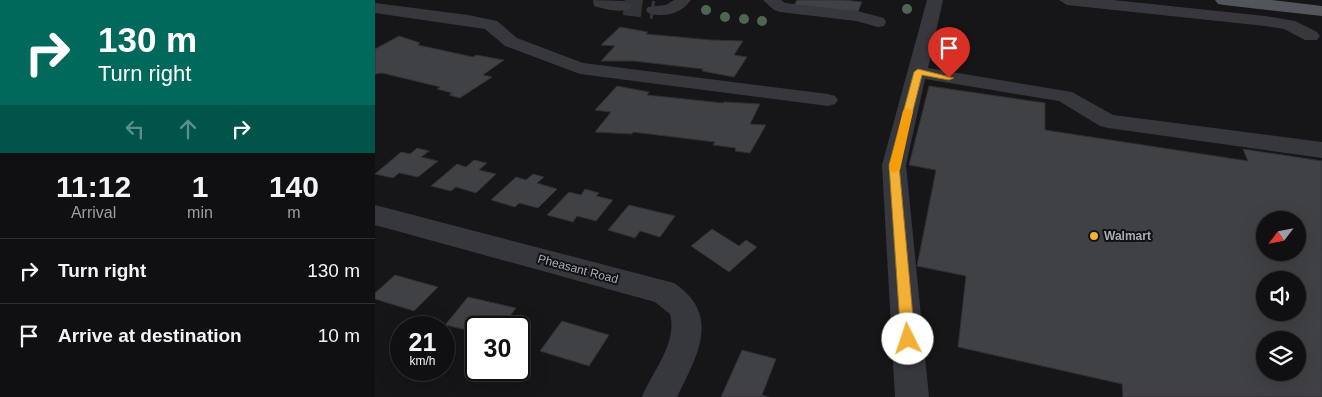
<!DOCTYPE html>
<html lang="en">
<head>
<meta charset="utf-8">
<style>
	:root { --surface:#101012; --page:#1e1e20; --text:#f1f3f6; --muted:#9c9d9f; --line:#303032 }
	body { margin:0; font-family:Helvetica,sans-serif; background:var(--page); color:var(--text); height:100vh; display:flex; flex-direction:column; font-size:19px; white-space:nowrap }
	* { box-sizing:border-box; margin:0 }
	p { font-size:16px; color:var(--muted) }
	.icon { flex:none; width:28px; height:28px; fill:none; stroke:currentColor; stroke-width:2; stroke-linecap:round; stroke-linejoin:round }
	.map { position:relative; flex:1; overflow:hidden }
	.details { display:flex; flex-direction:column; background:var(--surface); width:375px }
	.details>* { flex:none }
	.top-card { background:#00695c; color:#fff; overflow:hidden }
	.needle { width:32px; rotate:238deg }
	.fabs { position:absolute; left:881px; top:211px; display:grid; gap:10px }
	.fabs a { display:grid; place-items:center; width:50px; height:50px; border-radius:50%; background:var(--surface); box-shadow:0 5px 20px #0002,0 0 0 1px var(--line); font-size:25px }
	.speed { position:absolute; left:15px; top:316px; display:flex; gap:10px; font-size:25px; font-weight:700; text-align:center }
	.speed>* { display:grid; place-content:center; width:65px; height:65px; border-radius:50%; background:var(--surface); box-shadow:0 5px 20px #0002,0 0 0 1px var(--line); line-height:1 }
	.speed small { font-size:12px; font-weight:400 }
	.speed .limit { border:2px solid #111; border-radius:8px; background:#fff; color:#111 }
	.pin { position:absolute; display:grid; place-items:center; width:42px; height:42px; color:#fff; margin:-51px -21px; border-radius:50% 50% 50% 0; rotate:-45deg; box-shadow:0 0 5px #0007 }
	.pin .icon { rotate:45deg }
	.me { position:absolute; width:55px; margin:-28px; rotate:356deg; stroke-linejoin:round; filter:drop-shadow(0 0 4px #0008) }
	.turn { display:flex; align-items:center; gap:18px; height:105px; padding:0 15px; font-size:22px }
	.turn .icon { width:65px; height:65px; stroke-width:2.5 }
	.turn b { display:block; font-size:35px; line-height:42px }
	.lanes { display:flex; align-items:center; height:48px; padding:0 15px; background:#0003; justify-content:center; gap:25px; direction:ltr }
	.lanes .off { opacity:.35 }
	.eta { display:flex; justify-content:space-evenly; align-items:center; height:85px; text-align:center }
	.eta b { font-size:30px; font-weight:800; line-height:35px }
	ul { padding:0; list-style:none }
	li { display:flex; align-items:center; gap:15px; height:65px; padding:0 15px; border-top:1px solid var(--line) }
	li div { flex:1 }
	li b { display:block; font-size:19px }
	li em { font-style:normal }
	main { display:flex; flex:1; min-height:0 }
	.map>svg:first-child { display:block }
</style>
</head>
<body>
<main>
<section class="details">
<div class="top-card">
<div class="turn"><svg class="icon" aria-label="right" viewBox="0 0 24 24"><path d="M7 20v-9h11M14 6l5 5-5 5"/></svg><div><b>130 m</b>Turn right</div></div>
<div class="lanes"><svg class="icon off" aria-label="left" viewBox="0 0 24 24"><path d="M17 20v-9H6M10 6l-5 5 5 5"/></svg><svg class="icon off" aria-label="ahead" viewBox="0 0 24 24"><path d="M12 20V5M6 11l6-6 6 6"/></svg><svg class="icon" aria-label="right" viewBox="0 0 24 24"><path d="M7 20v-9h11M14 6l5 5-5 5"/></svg></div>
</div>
<div class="eta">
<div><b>11:12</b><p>Arrival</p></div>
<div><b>1</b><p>min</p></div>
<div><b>140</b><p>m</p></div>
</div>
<ul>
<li><svg class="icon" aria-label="right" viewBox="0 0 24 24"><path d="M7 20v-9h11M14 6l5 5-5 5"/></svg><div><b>Turn right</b></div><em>130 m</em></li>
<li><svg class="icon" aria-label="arrive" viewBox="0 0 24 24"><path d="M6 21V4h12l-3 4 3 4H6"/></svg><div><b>Arrive at destination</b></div><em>10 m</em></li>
</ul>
</section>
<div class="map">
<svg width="947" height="397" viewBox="0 0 947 397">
	<rect width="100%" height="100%" fill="#161618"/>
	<!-- building -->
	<g fill="#404145" stroke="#303034" fill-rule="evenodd">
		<polygon points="422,0 470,0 487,2 482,14 418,7"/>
		<polygon points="245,27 273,32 271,34 336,40 368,41 359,55 372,57 359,77 327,71 328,69 259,61 226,61 240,46 226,45"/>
		<polygon points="24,36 45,43 43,45 98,57 101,55 129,60 108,75 117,77 85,98 74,95 77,93 62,89 65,87 7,73 0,74 0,49"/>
		<polygon points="242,86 274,92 272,95 348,103 349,102 385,104 375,124 391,125 375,153 360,151 361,148 338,145 340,142 258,132 257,134 220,132 236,112 220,110"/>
		<path d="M554,86L670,103V130L873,161L868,149L947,161V397H748L747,384L583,347L591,276L542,266L561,170L534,165ZM890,220H922V252H890ZM890,280H922V312H890ZM890,340H922V372H890Z"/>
		<polygon points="42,148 54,151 46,157 63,161 43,177 24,173 18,178 0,174 26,152 35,154"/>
		<polygon points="99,160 112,163 104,170 121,174 101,193 81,187 76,191 56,186 82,164 91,167"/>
		<polygon points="158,174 169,177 162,183 182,189 163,208 144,203 140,207 116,200 141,177 151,180"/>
		<polygon points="210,189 224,193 221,196 238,200 221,221 202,216 198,222 172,215 194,192 206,195"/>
		<polygon points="254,205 300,216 285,237 265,231 260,238 233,230"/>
		<polygon points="337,229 364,246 371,240 382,247 354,272 316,246"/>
		<polygon points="20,275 63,287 39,311 0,299 0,293"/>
		<polygon points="93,297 141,308 126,328 101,328 101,332 70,325"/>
		<polygon points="187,321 234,335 214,366 165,351"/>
		<polygon points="367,350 401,359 387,395 394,397 346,397"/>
	</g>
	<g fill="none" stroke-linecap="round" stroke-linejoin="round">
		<!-- minor-tunnel -->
		<polyline stroke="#333438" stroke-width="18" stroke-dasharray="18 9" stroke-linecap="butt" points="249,6 279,10"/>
		<!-- minor -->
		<g fill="#37383d" fill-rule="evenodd">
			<path d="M218,0L249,1L257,6C250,15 229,9 219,6Z"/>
			<path d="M299,0H316C306,14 289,18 273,13L271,10L273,7L291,5Z"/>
			<polygon points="388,0 406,0 410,3 482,11 509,18 511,22 509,26 503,27 481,21 405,12 399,10"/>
			<polygon points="552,0 568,0 553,68 697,92 738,115 947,142 947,158 733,128 725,126 684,101 550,79 531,165 554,397 520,397 507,165"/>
			<polygon points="684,0 738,0 890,16 920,21 942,32 945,36 942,40 930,40 909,29 890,26 692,5"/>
			<polygon points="0,3 93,15 122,21 142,38 208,63 453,94 460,96 463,100 460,104 453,106 205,74 130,46 110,29 0,13"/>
			<path d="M0,205L299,283C347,315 322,356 302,397H267C277,372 303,343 295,314L280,302L0,225Z"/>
		</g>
		<!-- major -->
		<polygon fill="#53555c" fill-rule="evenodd" points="840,0 897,0 947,6 947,16 849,5 843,4"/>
	</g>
	<!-- trees -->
	<g fill="#506452">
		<circle cx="532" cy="9" r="5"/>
		<circle cx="331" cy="10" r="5"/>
		<circle cx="350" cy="17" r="5"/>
		<circle cx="369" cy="19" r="5"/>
		<circle cx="387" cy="21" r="5"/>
	</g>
	<!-- route -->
	<polygon fill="#f2b134" stroke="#9d7322" points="543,69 579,78 574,80 547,75 524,165 540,339 538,344 533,345 528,344 526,339 514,165 539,72"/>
	<!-- slow -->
	<polygon fill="#f59e0b" points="533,108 538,111 525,170 519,173 514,170 528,111"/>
	<!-- markers -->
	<circle fill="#f2b134" stroke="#111113" stroke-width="2" cx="719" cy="236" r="5"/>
	<g text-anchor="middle" stroke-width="4" stroke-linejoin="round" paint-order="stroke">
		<!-- poi labels -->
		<g font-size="12" font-weight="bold" fill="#a8adb8" stroke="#111113" text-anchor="start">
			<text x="729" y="240">Walmart</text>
		</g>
		<!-- street labels -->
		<g font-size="12" fill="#a8adb8" stroke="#111113">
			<text transform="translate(203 269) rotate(15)" y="4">Pheasant Road</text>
		</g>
	</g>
</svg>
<div class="fabs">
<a><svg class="needle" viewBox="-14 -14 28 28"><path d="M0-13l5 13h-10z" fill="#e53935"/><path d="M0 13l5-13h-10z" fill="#9c9d9f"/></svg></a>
<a><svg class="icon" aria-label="sound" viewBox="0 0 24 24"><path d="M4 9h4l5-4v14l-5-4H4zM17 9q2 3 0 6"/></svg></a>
<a><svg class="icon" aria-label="layers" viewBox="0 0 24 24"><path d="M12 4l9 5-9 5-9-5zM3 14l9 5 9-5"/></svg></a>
</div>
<div class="speed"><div>21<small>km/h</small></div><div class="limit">30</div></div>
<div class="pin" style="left:574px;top:78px;background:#d93025"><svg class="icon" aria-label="arrive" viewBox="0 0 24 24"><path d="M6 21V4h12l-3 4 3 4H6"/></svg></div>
<svg class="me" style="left:533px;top:339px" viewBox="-20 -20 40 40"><circle r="19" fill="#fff"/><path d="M0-13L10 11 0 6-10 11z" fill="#f2b134"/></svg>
</div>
</main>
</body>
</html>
